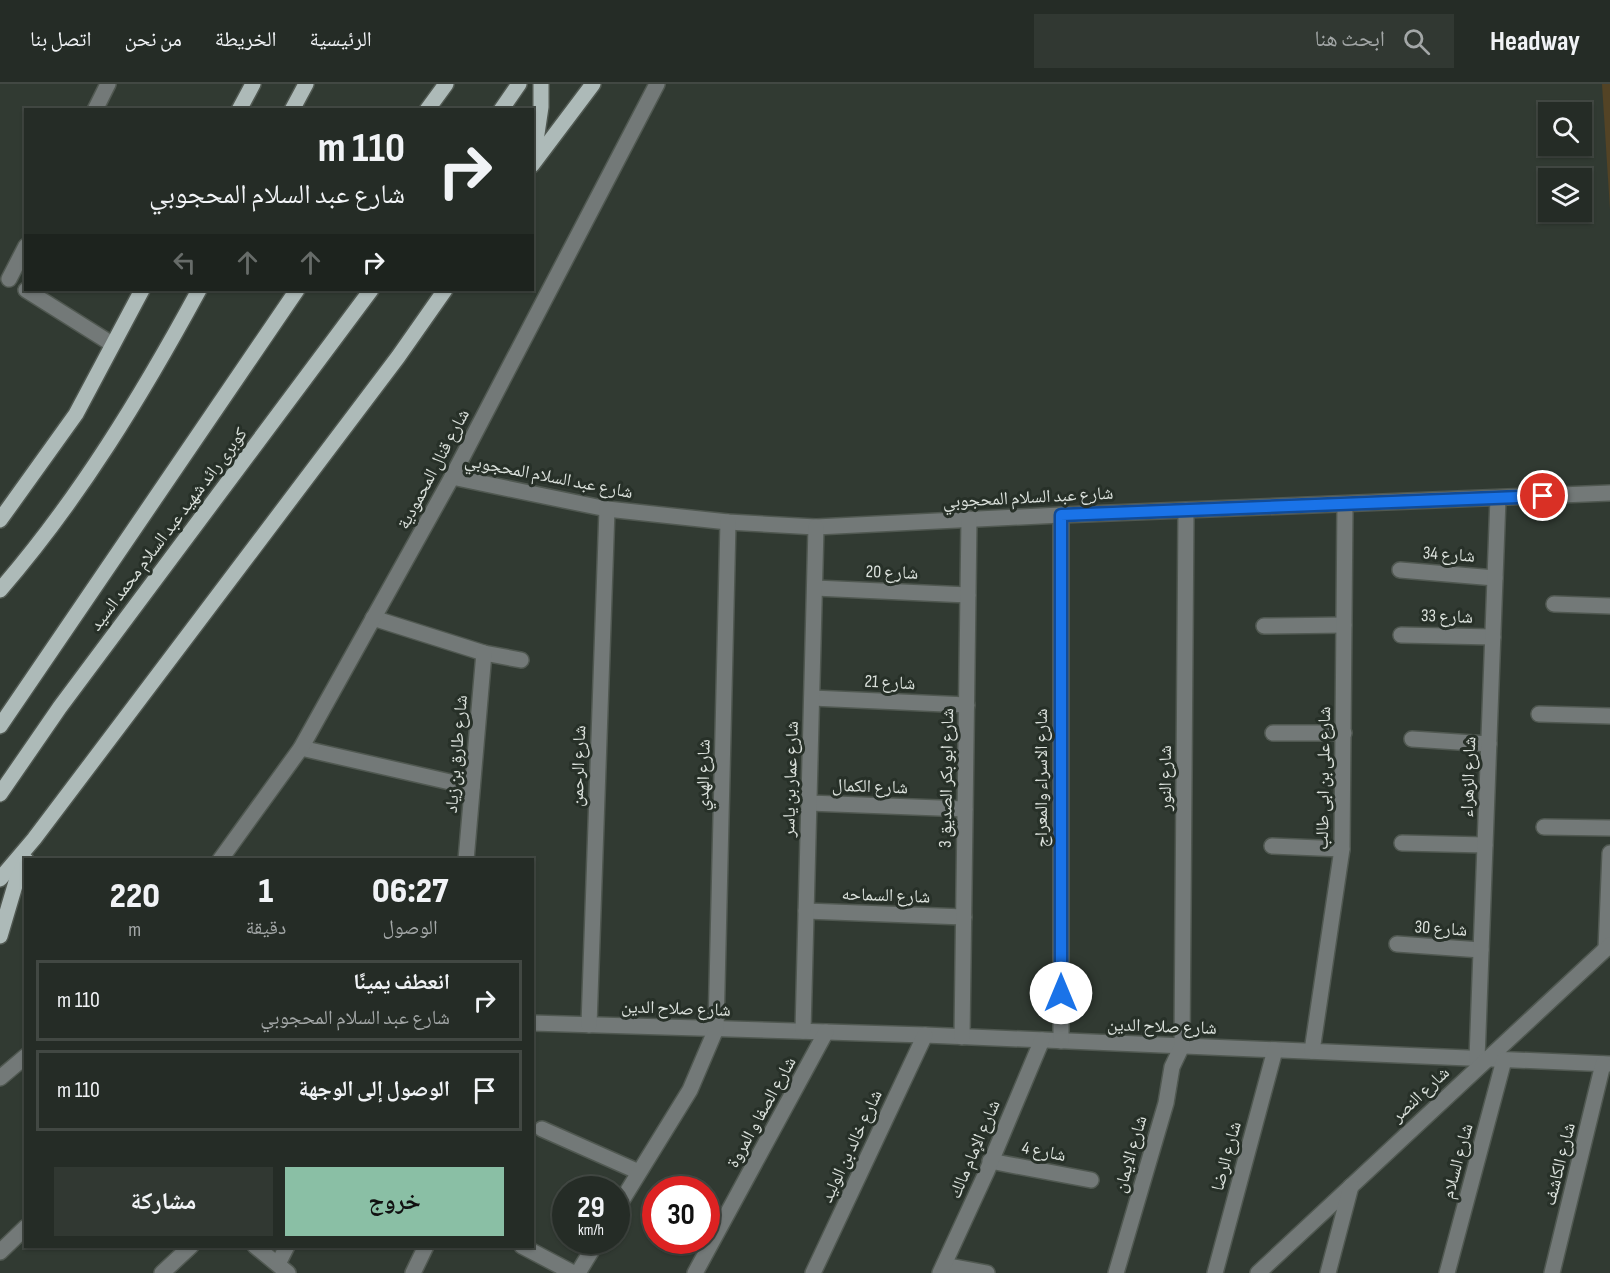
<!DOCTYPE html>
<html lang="ar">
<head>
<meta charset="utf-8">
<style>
	:root { --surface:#252c26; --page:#313832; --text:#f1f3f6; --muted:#a3a7a7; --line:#424843; --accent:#8abfa5 }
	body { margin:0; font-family:"Sofia Sans Condensed","Noto Naskh Arabic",sans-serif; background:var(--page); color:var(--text); direction:rtl; height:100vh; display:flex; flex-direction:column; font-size:22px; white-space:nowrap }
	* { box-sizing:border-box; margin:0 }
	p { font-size:20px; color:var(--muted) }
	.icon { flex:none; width:33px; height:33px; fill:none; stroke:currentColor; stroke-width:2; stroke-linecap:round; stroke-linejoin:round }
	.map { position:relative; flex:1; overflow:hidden; direction:ltr }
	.sheet { position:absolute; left:24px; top:774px; width:510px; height:390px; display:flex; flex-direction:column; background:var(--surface); border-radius:0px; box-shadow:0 2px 4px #0004,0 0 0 2px var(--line); direction:rtl }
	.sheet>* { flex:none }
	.banner { position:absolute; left:24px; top:24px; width:510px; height:183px; border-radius:0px; box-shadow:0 2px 4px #0004,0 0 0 2px var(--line); direction:rtl; background:#252c26; color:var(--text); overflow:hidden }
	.fabs { position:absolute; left:1538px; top:18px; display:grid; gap:12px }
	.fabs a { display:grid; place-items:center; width:54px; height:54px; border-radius:0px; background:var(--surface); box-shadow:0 2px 4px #0004,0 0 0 2px var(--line); font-size:30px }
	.speed { position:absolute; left:552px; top:1092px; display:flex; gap:12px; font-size:30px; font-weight:700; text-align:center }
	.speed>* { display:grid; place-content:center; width:78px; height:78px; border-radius:50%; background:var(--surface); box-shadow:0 2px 4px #0004,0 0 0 2px var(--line); line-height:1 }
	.speed small { font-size:15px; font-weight:400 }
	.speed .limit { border:9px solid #d22; background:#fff; color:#111 }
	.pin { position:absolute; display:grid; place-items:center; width:51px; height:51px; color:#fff; margin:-26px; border:3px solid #fff; border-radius:50%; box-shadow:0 2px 6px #0007 }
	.me { position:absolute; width:66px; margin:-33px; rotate:0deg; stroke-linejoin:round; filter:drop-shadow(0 0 4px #0008) }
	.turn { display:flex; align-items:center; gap:21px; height:126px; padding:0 30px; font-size:27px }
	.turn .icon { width:78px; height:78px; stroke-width:2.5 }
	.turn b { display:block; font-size:42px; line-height:51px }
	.lanes { display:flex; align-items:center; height:57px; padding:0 30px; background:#0003; justify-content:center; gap:30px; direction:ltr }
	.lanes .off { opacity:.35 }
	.eta { display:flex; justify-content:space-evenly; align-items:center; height:102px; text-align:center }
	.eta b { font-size:36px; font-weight:800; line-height:42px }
	.primary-button { display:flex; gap:12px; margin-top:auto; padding:12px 30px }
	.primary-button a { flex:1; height:69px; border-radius:0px; background:var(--accent); color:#111; font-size:24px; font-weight:800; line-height:69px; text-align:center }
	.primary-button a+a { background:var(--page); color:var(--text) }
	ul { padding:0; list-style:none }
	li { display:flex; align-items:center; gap:18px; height:81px; margin:0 12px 9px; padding:0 18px; border:3px solid var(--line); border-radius:0px }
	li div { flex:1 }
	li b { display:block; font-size:22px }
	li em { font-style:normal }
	header { display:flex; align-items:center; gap:36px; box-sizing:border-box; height:84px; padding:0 30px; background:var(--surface); border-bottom:2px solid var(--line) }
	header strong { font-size:28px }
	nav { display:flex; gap:33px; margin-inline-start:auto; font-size:21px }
	.search { width:420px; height:54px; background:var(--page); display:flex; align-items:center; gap:15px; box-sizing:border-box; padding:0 21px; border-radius:0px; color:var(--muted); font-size:22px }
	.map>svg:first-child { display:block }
</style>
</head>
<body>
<header>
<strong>Headway</strong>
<div class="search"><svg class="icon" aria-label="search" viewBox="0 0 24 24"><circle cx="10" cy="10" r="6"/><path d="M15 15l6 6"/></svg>ابحث هنا</div>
<nav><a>الرئيسية</a><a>الخريطة</a><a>من نحن</a><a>اتصل بنا</a></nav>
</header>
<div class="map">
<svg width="1610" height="1189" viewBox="0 0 1610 1189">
	<rect width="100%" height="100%" fill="#313a32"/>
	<!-- green -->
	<polygon fill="#534325" points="1602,0 1610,0 1610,126"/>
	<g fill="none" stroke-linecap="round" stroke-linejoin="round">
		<defs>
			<g id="minor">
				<polyline points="95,26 108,0"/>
				<polyline points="9,195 26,162"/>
				<polyline points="26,206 112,260"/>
				<polyline points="452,393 607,425 728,438 816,443 1061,431 1610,409"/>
				<polyline points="1400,486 1495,494"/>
				<polyline points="815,504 968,511"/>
				<polyline points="1554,520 1610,522"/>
				<polyline points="373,534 484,569 521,576"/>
				<polyline points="1264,542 1344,541"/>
				<polyline points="1401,551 1493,553"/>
				<polyline points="812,614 967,621"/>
				<polyline points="1539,630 1610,632"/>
				<polyline points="1273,649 1344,649"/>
				<polyline points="1412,655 1489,660"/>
				<polyline points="301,664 472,703"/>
				<polyline points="809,719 965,725"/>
				<polyline points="1544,743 1610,744"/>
				<polyline points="1402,759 1485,761"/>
				<polyline points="1272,762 1342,765"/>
				<polyline points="220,776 301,664 452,393 657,0"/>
				<polyline points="466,776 484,569"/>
				<polyline points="806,827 964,833"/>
				<polyline points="1397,860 1481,866"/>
				<polyline points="1606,865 1610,769"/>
				<polyline points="532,939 925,951 1610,980"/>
				<polyline points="589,941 607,425"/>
				<polyline points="803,947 816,443"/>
				<polyline points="962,953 969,435"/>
				<polyline points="1061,957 1061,431"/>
				<polyline points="1312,967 1342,765 1345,420"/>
				<polyline points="1477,975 1498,414"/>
				<polyline points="0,994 26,972"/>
				<polyline points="542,1045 639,1088"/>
				<polyline points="990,1077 1091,1096"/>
				<polyline points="616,1126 690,1006 716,945 728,438"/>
				<polyline points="255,1162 288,1189"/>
				<polyline points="522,1162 573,1189"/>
				<polyline points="0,1168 26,1143"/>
				<polyline points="278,1180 287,1162"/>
				<polyline points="944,1181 987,1189"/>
				<polyline points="162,1189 191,1162"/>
				<polyline points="413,1189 426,1162"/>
				<polyline points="578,1189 598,1156"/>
				<polyline points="695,1189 826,948"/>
				<polyline points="813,1189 925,951"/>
				<polyline points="940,1189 987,1087 1042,956"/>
				<polyline points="1116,1189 1166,1019 1172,983 1182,962 1186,426"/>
				<polyline points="1215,1189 1275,966"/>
				<polyline points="1258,1189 1610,861"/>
				<polyline points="1328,1189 1351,1102"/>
				<polyline points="1447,1189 1504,976"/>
				<polyline points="1552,1189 1603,980"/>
			</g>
			<g id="major">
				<polyline points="239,26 253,0"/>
				<polyline points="292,26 306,0"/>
				<polyline points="427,26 446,0"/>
				<polyline points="501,26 519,0"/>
				<polyline points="533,77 541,23 541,0"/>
				<polyline points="532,81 593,0"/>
				<polyline points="0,436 76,330 142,206"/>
				<path d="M0,506C79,415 142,311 199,206"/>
				<polyline points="0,642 297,206"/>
				<polyline points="0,710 60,623 371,206"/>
				<polyline points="0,795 34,755 398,273 445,206"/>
				<polyline points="0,852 16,798 26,776"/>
			</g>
		</defs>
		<!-- minor casing -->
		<use href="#minor" stroke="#505851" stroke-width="18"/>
		<!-- major casing -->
		<use href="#major" stroke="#505851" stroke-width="18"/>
		<!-- minor -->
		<use href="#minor" stroke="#737978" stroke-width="15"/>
		<!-- major -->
		<use href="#major" stroke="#adbab8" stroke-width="15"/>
	</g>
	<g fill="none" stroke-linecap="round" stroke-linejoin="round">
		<defs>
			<polyline id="route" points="1061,909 1061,431 1543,412"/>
		</defs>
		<!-- route casing -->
		<use href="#route" stroke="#114b97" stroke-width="15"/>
		<!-- route -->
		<use href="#route" stroke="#1a73e8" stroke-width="10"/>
	</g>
	<g text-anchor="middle" stroke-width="6" stroke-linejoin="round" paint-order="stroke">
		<!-- street labels -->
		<g font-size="18" fill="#dbe1dc" stroke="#273028">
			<text transform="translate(433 385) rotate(-62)" y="6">شارع قنال المحمودية</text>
			<text transform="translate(549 392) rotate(11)" y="6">شارع عبد السلام المحجوبي</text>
			<text transform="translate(1028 413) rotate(-3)" y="6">شارع عبد السلام المحجوبي</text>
			<text transform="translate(168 445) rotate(-53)" y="6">كوبرى رائد شهيد عبد السلام محمد السيد</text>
			<text transform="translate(1449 470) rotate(4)" y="6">شارع 34</text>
			<text transform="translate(892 488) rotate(2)" y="6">شارع 20</text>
			<text transform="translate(1447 532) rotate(2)" y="6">شارع 33</text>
			<text transform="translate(890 598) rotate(3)" y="6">شارع 21</text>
			<text transform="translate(456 670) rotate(-85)" y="6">شارع طارق بن زياد</text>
			<text transform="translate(578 682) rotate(-88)" y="6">شارع الرحمن</text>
			<text transform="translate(703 691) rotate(-89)" y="6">شارع الهدي</text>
			<text transform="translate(1468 693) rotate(-88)" y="6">شارع الزهراء</text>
			<text transform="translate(946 694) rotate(-89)" y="6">شارع ابو بكر الصديق 3</text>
			<text transform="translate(1041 694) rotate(-90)" y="6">شارع الاسراء والمعراج</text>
			<text transform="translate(1165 694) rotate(-90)" y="6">شارع النور</text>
			<text transform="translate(1323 694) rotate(-89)" y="6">شارع على بن ابى طالب</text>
			<text transform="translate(790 695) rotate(-88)" y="6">شارع عمار بن ياسر</text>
			<text transform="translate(870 702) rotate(2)" y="6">شارع الكمال</text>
			<text transform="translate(886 811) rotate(2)" y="6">شارع السماحه</text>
			<text transform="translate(1441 844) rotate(4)" y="6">شارع 30</text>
			<text transform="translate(676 924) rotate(2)" y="6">شارع صلاح الدين</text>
			<text transform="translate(1162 942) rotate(2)" y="6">شارع صلاح الدين</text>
			<text transform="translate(1420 1010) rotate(-43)" y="6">شارع النصر</text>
			<text transform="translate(761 1028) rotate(-61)" y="6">شارع الصفا و المروة</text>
			<text transform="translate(851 1062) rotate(-65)" y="6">شارع خالد بن الوليد</text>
			<text transform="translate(974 1065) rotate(-67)" y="6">شارع الإمام مالك</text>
			<text transform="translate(1044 1067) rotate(11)" y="6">شارع 4</text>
			<text transform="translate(1130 1070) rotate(-74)" y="6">شارع الايمان</text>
			<text transform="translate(1226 1072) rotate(-75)" y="6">شارع الرضا</text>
			<text transform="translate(1457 1077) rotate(-75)" y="6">شارع السلام</text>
			<text transform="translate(1559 1080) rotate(-76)" y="6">شارع الكاشف</text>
		</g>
	</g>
</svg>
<div class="fabs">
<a><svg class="icon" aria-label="search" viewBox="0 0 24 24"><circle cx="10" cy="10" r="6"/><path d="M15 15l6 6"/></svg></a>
<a><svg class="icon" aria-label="layers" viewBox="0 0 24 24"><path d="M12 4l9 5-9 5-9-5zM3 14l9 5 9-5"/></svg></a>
</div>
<div class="speed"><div>29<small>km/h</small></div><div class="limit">30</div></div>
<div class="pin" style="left:1543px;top:412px;background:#d93025"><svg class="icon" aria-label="arrive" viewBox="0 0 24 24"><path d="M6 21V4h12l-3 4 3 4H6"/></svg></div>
<svg class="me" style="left:1061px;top:909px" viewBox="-20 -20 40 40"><circle r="19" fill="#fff"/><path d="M0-13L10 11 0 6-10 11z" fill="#1a73e8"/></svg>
<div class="banner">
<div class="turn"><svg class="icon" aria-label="right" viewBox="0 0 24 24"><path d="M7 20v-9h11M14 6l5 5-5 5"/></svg><div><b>110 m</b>شارع عبد السلام المحجوبي</div></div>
<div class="lanes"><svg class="icon off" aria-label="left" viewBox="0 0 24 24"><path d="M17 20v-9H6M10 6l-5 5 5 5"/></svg><svg class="icon off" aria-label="ahead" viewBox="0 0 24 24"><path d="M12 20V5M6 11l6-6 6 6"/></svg><svg class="icon off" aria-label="ahead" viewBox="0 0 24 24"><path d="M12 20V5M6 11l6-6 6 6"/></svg><svg class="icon" aria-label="right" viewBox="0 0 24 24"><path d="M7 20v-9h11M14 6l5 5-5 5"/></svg></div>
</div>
<section class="sheet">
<div class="eta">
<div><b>06:27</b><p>الوصول</p></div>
<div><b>1</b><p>دقيقة</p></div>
<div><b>220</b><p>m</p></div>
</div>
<ul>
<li><svg class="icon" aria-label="right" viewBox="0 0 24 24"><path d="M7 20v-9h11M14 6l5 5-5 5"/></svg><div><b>انعطف يمينًا</b><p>شارع عبد السلام المحجوبي</p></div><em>110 m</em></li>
<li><svg class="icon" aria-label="arrive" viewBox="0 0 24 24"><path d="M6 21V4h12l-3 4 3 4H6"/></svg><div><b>الوصول إلى الوجهة</b></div><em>110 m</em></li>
</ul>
<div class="primary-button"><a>خروج</a><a>مشاركة</a></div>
</section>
</div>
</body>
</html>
